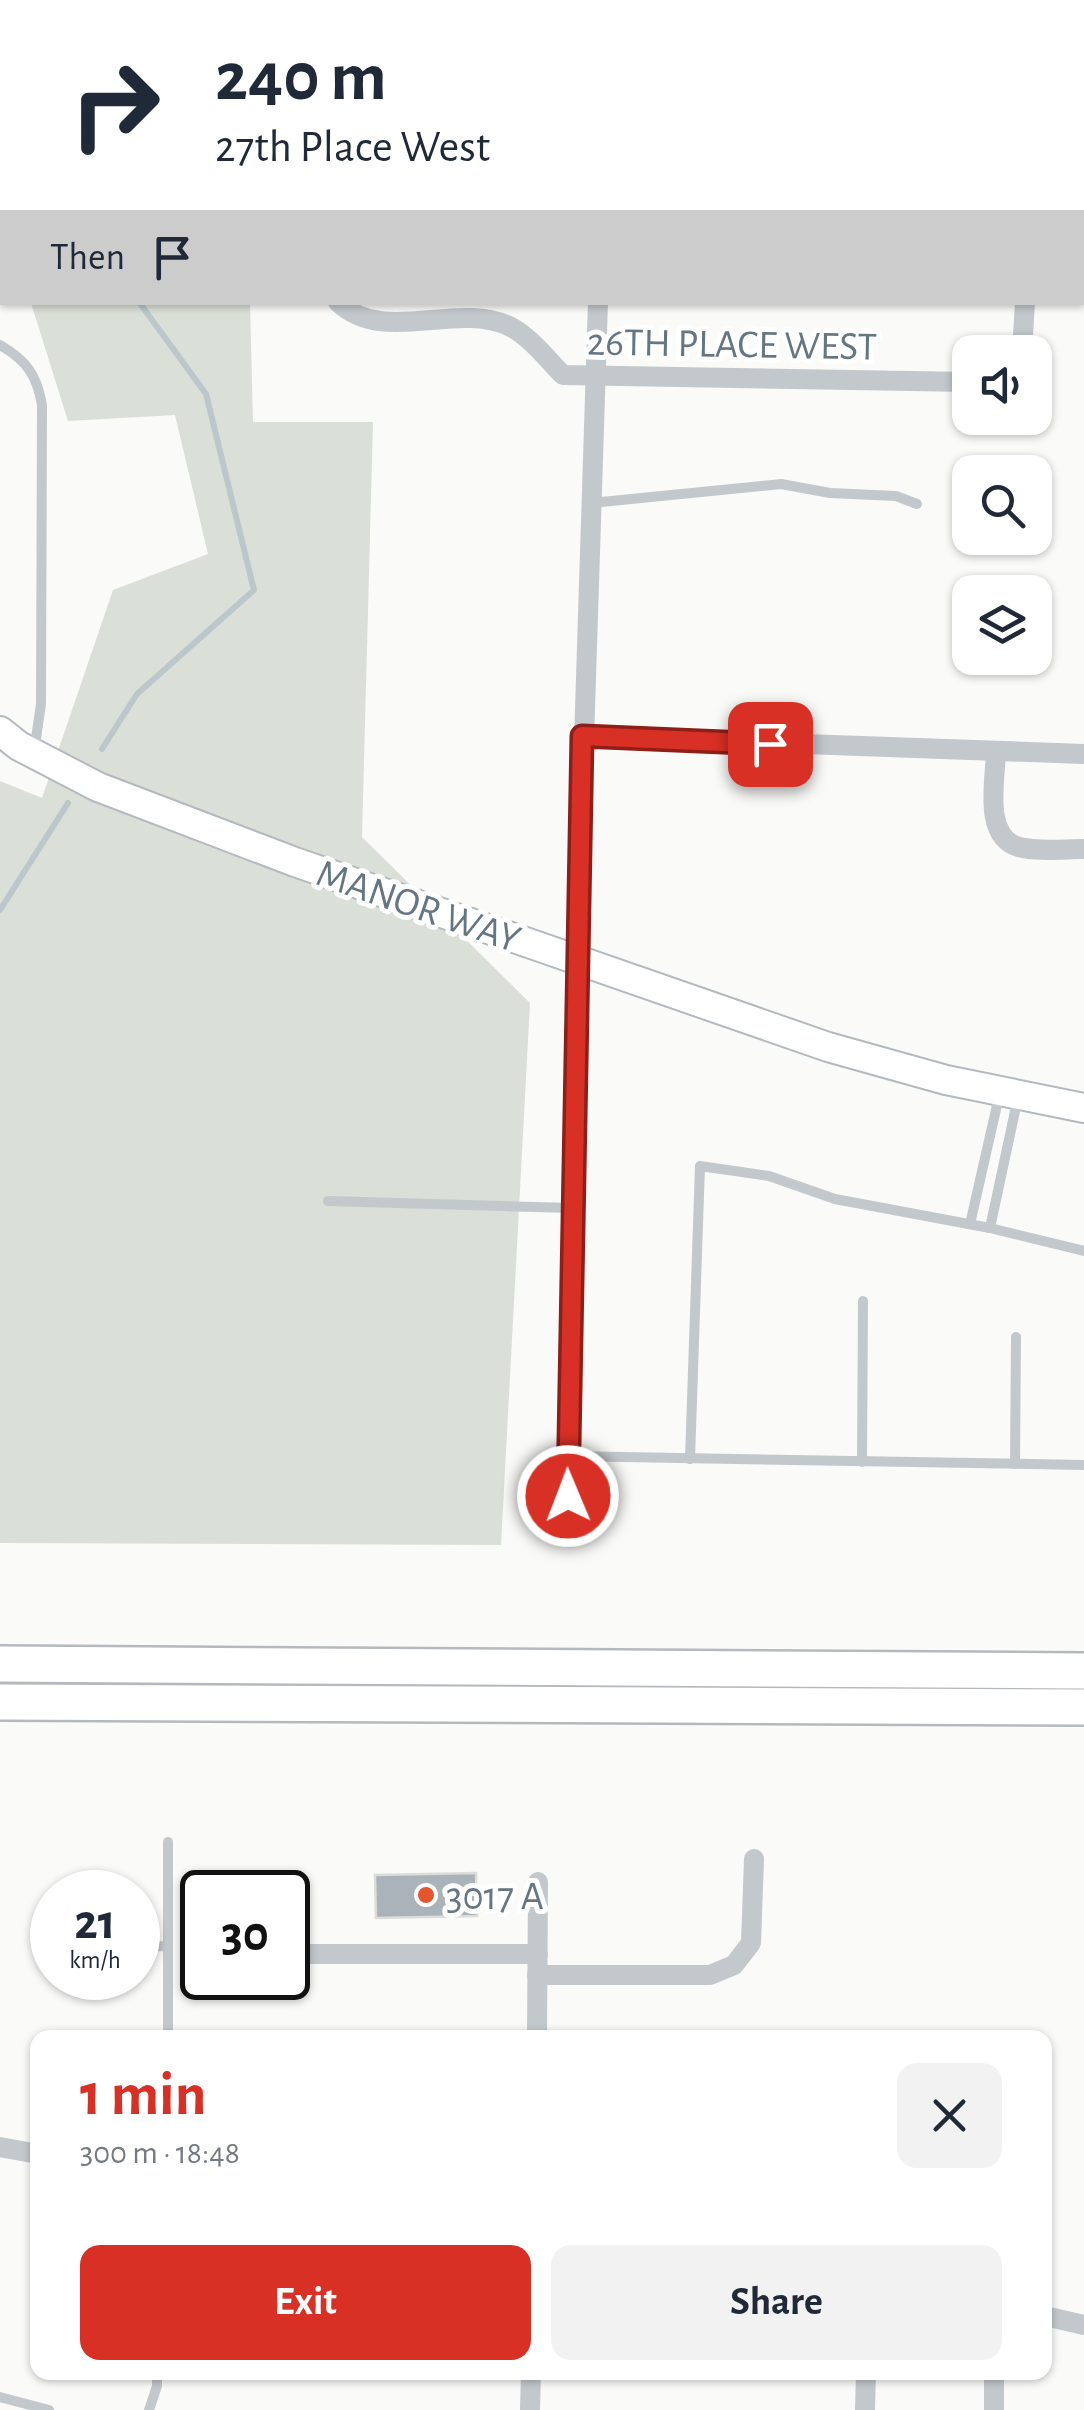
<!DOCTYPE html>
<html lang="en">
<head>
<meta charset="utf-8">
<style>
	:root { --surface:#fff; --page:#f2f2f3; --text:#1f2937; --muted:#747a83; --accent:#d93025 }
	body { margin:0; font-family:"Alegreya Sans",sans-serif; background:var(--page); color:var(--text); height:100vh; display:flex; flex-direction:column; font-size:38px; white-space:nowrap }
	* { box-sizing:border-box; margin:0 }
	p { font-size:32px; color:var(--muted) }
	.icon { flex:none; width:55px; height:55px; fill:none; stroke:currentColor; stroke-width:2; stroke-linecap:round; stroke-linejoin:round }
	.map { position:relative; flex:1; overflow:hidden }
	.drawer { position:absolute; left:30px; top:2030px; width:1022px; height:350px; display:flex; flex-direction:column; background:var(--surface); border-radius:20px; box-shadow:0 2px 8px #0004 }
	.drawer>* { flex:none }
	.guide { position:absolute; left:0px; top:0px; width:1085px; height:305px; box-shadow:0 2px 8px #0004; background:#fff; color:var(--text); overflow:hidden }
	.fabs { position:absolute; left:952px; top:335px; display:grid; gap:20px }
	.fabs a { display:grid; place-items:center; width:100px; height:100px; border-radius:20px; background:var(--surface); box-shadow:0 2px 8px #0004; font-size:50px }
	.speed { position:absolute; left:30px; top:1870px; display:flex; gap:20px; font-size:50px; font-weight:700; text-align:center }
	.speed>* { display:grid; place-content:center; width:130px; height:130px; border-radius:50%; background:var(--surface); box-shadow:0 2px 8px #0004; line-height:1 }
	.speed small { font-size:25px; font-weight:400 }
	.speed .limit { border:5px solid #111; border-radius:15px; background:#fff; color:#111 }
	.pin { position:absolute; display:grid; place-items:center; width:85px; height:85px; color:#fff; margin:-42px; border-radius:20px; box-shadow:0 5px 15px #0006 }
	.me { position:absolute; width:110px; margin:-55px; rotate:359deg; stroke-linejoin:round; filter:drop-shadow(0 0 8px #0008) }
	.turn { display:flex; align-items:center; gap:35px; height:210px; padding:0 50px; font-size:45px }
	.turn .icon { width:130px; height:130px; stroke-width:2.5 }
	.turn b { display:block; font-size:70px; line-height:85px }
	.then { display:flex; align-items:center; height:95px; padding:0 50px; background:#0003; gap:20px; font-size:38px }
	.round { display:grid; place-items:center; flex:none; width:105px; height:105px; border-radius:20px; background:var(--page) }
	.headline { display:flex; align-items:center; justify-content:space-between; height:170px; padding:0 50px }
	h1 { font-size:60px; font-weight:700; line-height:75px; color:var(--accent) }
	.action { display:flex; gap:20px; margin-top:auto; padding:20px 50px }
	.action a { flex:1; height:115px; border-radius:20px; background:var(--accent); color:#fff; font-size:40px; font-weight:700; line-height:115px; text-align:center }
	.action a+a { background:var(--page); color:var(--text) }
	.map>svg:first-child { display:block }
</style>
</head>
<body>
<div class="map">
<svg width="1084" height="2410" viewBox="0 0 1084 2410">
	<rect width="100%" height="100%" fill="#fafaf8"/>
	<!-- green -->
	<g fill="#dadfd7">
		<polygon points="0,0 245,2 2,2 2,267"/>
		<polygon points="744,0 1084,0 1084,131 1082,2"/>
		<polygon points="31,303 250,303 253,422 373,422 362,837 530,1003 501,1545 0,1543 0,781 42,798 113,590 208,554 175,415 68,421"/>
	</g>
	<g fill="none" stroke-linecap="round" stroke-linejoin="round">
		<!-- stream -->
		<g stroke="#bbc7cb" stroke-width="6">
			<polyline points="188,2 188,0"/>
			<polyline points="102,749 137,694 254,590 206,394 139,302"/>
			<polyline points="0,910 68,803"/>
		</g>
	</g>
	<!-- building -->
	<polygon fill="#aab3b9" stroke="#dcdcda" stroke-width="2.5" points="476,1873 477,1916 376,1918 375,1875"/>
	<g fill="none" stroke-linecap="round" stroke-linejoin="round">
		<defs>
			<polyline id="secondary" points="0,731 19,746 98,787 295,862 828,1047 946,1080 1084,1108"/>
			<g id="highway">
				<polyline points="0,1664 1084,1671"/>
				<polyline points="0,1702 1084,1707"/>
			</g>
		</defs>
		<!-- secondary casing -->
		<use href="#secondary" stroke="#b3babf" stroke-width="32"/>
		<!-- highway casing -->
		<use href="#highway" stroke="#b4b9bd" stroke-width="40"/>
		<!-- lane -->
		<g stroke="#c3c8cc" stroke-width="10">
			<path d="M0,345C26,360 37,375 42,405L41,704L34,752"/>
			<polyline points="591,503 781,484 830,493 896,496 917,504"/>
			<polyline points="328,1201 572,1208"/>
			<polyline points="970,1224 1000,1092"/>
			<polyline points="990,1228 1018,1097"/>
			<polyline points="567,1456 1084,1465"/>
			<polyline points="690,1459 700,1166 769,1176 835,1199 990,1228 1084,1251"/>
			<polyline points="862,1462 863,1301"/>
			<polyline points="1015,1464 1016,1337"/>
			<polyline points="138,1947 168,1946"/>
			<polyline points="168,2038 168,1842"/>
			<polyline points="0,2397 49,2410"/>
			<polyline points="149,2410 157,2386 157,2372"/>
		</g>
		<!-- street -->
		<g stroke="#c3c8cc" stroke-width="20">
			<polyline points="346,2 349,0"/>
			<polyline points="484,2 484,0"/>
			<polyline points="606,2 606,0"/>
			<path d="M338,302C384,346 457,300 511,327C530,337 548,360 563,375L970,382"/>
			<polyline points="1022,352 1025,302"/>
			<polyline points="583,736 1084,754"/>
			<path d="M996,753C995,781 983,837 1019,847C1038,852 1064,849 1084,849"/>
			<polyline points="568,1496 577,960 598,302"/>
			<polyline points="301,1954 538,1954"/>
			<polyline points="537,1975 710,1975 734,1965 751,1943 754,1859"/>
			<polyline points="537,2038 538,1882"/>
			<polyline points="0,2147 38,2154"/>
			<polyline points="1045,2316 1084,2325"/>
			<polyline points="530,2410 531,2372"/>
			<polyline points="865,2410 866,2372"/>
			<polyline points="994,2410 994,2372"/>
		</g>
		<!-- secondary -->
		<use href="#secondary" stroke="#fff" stroke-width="28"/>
		<!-- highway -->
		<use href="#highway" stroke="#fff" stroke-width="35"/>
	</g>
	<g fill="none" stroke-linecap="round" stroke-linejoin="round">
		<defs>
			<polyline id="route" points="568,1496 582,736 770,744"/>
		</defs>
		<!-- route casing -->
		<use href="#route" stroke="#8d1f18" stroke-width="25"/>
		<!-- route -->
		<use href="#route" stroke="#d93025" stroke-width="18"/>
	</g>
	<!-- markers -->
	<circle fill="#e4572e" stroke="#fff" stroke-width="4" cx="426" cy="1895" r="10"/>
	<g text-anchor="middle" stroke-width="10" stroke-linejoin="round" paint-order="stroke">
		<!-- street labels -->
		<g font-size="40" fill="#657683" stroke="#fff">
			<text transform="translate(732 343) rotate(1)" y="14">26TH PLACE WEST</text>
			<text transform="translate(419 905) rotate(19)" y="14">MANOR WAY</text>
		</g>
		<!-- poi labels -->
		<g font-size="40" fill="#657683" stroke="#fff" text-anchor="start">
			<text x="446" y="1909">3017 A</text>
		</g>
	</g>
</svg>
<div class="fabs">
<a><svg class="icon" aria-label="sound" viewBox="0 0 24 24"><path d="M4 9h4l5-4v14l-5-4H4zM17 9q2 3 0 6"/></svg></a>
<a><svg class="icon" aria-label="search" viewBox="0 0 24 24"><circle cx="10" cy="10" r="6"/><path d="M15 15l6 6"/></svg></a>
<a><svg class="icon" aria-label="layers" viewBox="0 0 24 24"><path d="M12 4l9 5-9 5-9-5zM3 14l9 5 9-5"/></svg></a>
</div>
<div class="speed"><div>21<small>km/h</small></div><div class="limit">30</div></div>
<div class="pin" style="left:770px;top:744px;background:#d93025"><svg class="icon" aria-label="arrive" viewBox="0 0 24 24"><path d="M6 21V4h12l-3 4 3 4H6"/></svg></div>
<svg class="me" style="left:568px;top:1496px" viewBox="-20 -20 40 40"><circle r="17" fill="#d93025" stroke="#fff" stroke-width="3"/><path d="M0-11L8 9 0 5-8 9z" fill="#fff"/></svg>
<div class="guide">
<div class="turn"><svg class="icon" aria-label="right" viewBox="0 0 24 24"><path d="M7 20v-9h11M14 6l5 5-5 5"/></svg><div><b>240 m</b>27th Place West</div></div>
<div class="then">Then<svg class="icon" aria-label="arrive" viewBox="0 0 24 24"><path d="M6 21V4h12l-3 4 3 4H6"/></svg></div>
</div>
<section class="drawer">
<div class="headline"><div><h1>1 min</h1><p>300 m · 18:48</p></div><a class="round"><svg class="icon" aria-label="close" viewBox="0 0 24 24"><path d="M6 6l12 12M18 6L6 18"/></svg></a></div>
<div class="action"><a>Exit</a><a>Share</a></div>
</section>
</div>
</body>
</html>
